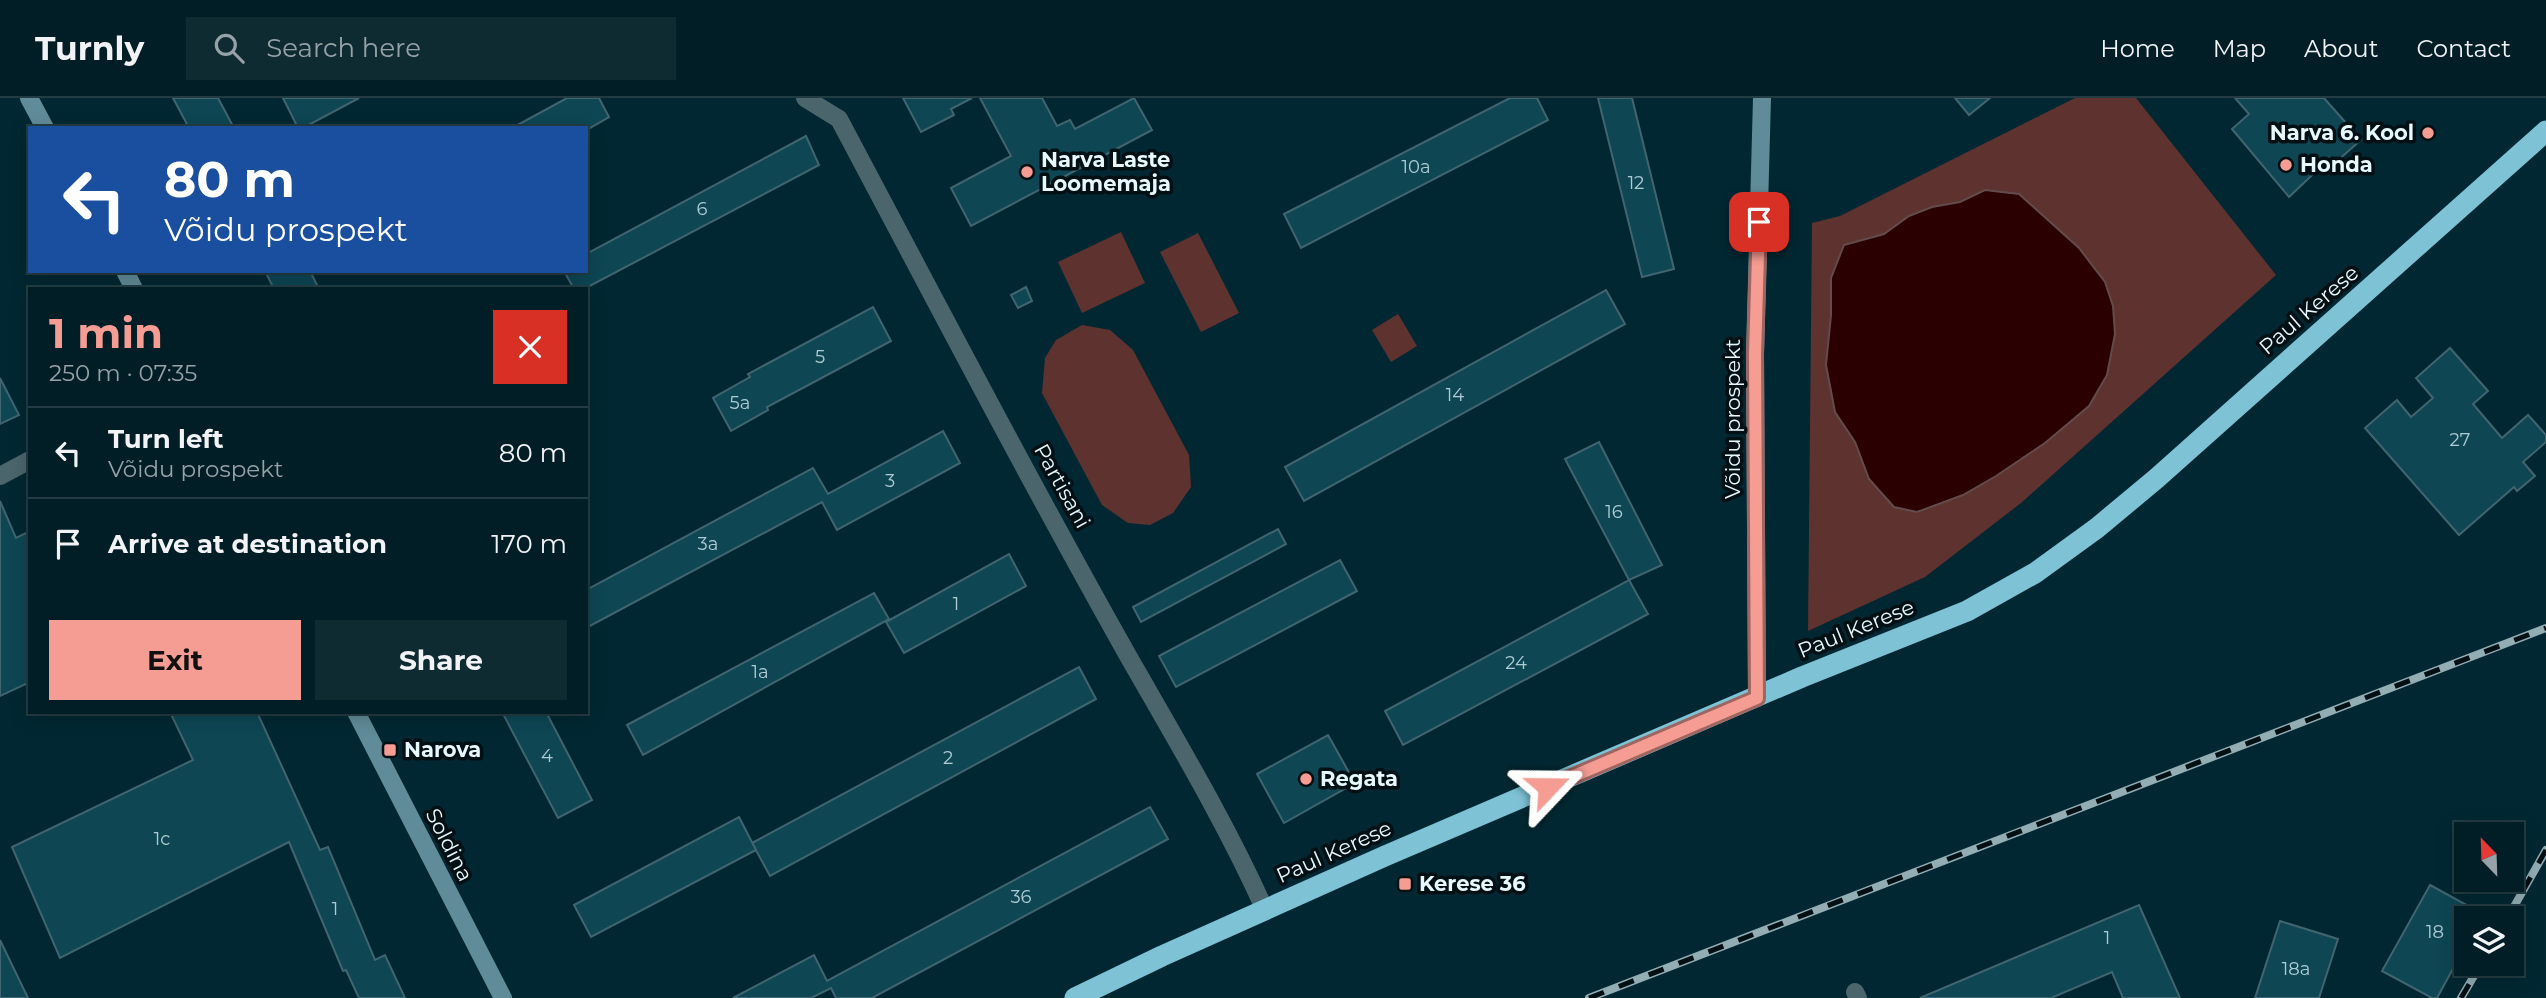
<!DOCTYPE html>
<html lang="en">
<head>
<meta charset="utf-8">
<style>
	:root { --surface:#011e26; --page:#0f2b32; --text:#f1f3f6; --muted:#96a2a7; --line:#233c43; --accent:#f59c93 }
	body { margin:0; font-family:Montserrat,sans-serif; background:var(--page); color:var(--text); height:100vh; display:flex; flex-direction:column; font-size:26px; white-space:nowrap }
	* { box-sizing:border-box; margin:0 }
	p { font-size:23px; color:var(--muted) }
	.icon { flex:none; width:38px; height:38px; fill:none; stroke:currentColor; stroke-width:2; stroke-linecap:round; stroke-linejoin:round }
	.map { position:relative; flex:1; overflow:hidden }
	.sheet { position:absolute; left:28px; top:189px; width:560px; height:427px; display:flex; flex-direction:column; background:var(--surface); border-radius:0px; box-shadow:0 4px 18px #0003,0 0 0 2px var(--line) }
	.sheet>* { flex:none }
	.top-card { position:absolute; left:28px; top:28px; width:560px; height:147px; border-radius:0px; box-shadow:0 4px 18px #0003,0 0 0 2px var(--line); background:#1a4fa0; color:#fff; overflow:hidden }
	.needle { width:46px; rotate:337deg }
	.tools { position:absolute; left:2454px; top:724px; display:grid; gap:14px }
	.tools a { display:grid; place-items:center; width:70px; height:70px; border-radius:0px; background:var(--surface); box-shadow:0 4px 18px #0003,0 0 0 2px var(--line); font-size:35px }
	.pin { position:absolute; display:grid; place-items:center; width:60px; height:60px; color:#fff; margin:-30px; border-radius:14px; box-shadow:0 4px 10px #0006 }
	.me { position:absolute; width:77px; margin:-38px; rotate:67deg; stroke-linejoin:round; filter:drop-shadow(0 0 5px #0008) }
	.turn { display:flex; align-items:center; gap:24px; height:147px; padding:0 21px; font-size:32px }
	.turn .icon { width:91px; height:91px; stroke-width:2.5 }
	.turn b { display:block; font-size:49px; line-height:60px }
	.round { display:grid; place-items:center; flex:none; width:74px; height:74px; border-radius:0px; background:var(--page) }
	.head { display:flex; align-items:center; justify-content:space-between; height:119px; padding:0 21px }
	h1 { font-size:42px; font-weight:700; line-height:52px; color:var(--accent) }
	.action { display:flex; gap:14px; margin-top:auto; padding:14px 21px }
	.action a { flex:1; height:80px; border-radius:0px; background:var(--accent); color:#111; font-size:28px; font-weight:700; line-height:80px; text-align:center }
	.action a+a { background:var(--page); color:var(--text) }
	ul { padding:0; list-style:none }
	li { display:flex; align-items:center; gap:21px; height:91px; padding:0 21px; border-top:2px solid var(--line) }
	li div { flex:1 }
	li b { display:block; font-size:26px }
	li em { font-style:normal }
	header { display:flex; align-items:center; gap:42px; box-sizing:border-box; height:98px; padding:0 35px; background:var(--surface); border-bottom:2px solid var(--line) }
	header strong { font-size:33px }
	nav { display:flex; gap:38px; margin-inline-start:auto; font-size:24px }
	.search { width:490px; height:63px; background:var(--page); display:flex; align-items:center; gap:18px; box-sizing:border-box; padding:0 24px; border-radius:0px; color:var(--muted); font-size:26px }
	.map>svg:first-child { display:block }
</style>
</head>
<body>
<header>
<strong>Turnly</strong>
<div class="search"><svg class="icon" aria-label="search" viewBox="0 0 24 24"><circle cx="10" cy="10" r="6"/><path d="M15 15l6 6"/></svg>Search here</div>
<nav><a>Home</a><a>Map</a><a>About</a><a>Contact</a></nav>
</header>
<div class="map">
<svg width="2546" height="900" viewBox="0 0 2546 900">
	<rect width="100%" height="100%" fill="#012832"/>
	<!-- green -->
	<g fill="#5e322e">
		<polygon points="2075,0 2136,0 2276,177 2021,405 1925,479 1808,533 1812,125 1840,118"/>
		<polygon points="1121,134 1145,185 1082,215 1058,164"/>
		<polygon points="1198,135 1239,215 1201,234 1160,154"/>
		<polygon points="1398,216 1417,248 1391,264 1372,232"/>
		<polygon points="1082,227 1110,232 1133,252 1189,357 1191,389 1173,415 1150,427 1128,425 1102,407 1042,295 1045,260 1056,242"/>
	</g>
	<!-- water -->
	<polygon fill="#2b0001" stroke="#634b4d" stroke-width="2" points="1985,92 2019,96 2079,150 2105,184 2113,208 2115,236 2107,277 2089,308 2045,345 1996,378 1963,397 1917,414 1894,409 1869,381 1855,344 1835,314 1826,267 1831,217 1831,180 1844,147 1884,136 1909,118 1932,109 1960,104"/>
	<!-- building -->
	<g fill="#0e4654" stroke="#406570" stroke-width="2">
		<polygon points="173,0 218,0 234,30 189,30"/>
		<polygon points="283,0 359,0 303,30 298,30"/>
		<polygon points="567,0 599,0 609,19 590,30 512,30"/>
		<polygon points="903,0 972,0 951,11 954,17 921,34"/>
		<polygon points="980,0 1042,0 1057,28 1070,22 1075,31 1134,0 1152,32 971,128 951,90 1011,58"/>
		<polygon points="1510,0 1537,0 1548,22 1301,150 1284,116"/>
		<polygon points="1598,0 1632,0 1674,171 1642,179"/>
		<polygon points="1955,0 1990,0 1969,17"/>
		<polygon points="2235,0 2324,0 2361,42 2337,63 2330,60 2289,99 2232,31 2249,16"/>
		<polygon points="806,38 819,67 584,191 574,191 564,173 586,173 586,156"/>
		<polygon points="265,173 310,173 319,191 274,191"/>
		<polygon points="1026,189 1032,203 1018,210 1011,197"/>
		<polygon points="1606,192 1625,226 1304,403 1285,369"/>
		<polygon points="873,209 891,243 767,309 768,312 731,333 713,300 750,279 748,276"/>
		<polygon points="2450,250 2488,293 2473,306 2502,340 2528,317 2546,337 2546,344 2523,364 2535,378 2517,393 2514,389 2459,437 2365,330 2397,302 2411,319 2433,300 2416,280"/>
		<polygon points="0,280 19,317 0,326"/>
		<polygon points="943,333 960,365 837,432 822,404 586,530 586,492 813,370 828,396"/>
		<polygon points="1599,344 1662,467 1629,482 1565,361"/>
		<polygon points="0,403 16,440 30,433 30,584 0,598"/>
		<polygon points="1278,431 1286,446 1141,524 1133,509"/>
		<polygon points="1009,456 1026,488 904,555 886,524"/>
		<polygon points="1340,462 1357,493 1176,589 1159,558"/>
		<polygon points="1629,482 1648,516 1403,647 1385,613"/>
		<polygon points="874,495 889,521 643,657 627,627"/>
		<polygon points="1079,569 1096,601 770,778 752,745"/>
		<polygon points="170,614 257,614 320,752 328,749 375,862 385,857 405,900 359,900 346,872 343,873 289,744 60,860 12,749 193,662"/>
		<polygon points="502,614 546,614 592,702 558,720"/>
		<polygon points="1328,637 1355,685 1284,725 1257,676"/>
		<polygon points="1150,709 1168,741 872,900 836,900 831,890 811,900 733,900 814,857 827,883"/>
		<polygon points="739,719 756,752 591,839 574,807"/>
		<polygon points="2430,787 2492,821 2466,821 2466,847 2437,900 2432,900 2382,873"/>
		<polygon points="2139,807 2180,900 2123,900 2112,874 2051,900 1920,900"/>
		<polygon points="2280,823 2338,841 2319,900 2255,900"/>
		<polygon points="0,842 28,900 0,900"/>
	</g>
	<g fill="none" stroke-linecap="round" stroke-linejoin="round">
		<!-- street -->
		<g stroke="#4b656d" stroke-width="18">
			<path d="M805,0L839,21C934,200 1028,380 1127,556C1175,640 1225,723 1265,812"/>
			<polyline points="0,378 30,362"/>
			<polyline points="1855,894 1858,900"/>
		</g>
		<!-- secondary -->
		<g stroke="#608b98" stroke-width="18">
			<polyline points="29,0 45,30"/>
			<polyline points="125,173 134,191"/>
			<polyline points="1757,600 1755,256 1762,0"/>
			<polyline points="356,614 503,900"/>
		</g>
		<!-- highway -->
		<polyline stroke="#7ec2d6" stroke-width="21" points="1075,900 1162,858 1385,758 1802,579 1967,513 2035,475 2097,430 2157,380 2546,33"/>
		<defs>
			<g id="rail">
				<polyline points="2507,821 2546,752"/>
				<polyline points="1589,900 2546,530"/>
				<polyline points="2461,900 2481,866"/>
			</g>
		</defs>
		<!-- rail casing -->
		<use href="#rail" stroke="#92adb4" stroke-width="8"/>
		<!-- rail -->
		<use href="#rail" stroke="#020f13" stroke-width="5" stroke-dasharray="16" stroke-linecap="butt"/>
	</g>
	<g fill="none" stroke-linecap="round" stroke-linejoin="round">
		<defs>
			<polyline id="route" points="1548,689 1757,600 1755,256 1759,124"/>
		</defs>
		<!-- route casing -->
		<use href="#route" stroke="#9f6560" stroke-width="18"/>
		<!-- route -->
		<use href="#route" stroke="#f59c93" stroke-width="12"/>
	</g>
	<!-- markers -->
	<g fill="#f59c93" stroke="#020f13" stroke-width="2.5">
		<circle cx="2428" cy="35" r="7"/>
		<circle cx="2286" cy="67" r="7"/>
		<circle cx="1027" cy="74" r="7"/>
		<rect x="383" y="645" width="14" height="14" rx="3.5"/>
		<circle cx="1306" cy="681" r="7"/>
		<rect x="1398" y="779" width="14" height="14" rx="3.5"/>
	</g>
	<g text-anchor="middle" stroke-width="7" stroke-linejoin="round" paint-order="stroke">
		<!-- number labels -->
		<g font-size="18" fill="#afccd4">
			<text x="1416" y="75">10a</text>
			<text x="1636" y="91">12</text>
			<text x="702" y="117">6</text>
			<text x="820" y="265">5</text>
			<text x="1455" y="303">14</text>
			<text x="740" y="311">5a</text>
			<text x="2460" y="348">27</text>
			<text x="890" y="389">3</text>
			<text x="1614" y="420">16</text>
			<text x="708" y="452">3a</text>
			<text x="956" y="512">1</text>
			<text x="1516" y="571">24</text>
			<text x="760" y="580">1a</text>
			<text x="547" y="664">4</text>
			<text x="948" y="666">2</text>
			<text x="162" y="747">1c</text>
			<text x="1021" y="805">36</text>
			<text x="335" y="817">1</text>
			<text x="2435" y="840">18</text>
			<text x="2107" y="846">1</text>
			<text x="2296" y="877">18a</text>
		</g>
		<!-- poi labels -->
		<g font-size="21" font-weight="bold" fill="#e5f9ff" stroke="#020f13" text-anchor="start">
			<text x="2414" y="42" text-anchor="end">Narva 6. Kool</text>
			<text x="1041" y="69">Narva Laste<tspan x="1041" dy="24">Loomemaja</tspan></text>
			<text x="2300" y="74">Honda</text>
			<text x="404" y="659">Narova</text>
			<text x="1320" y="688">Regata</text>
			<text x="1419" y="793">Kerese 36</text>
		</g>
		<!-- street labels -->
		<g font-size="21" fill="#e5f9ff" stroke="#020f13">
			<text transform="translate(2309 212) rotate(-41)" y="7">Paul Kerese</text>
			<text transform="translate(1733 321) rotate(-90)" y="7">Võidu prospekt</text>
			<text transform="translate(1062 388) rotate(61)" y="7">Partisani</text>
			<text transform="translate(1856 531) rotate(-22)" y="7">Paul Kerese</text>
			<text transform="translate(449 747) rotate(63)" y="7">Soldina</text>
			<text transform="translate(1334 754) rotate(-24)" y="7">Paul Kerese</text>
		</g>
	</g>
</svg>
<div class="tools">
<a><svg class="needle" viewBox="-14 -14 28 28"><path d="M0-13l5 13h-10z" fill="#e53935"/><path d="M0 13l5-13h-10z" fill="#96a2a7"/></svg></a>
<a><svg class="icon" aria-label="layers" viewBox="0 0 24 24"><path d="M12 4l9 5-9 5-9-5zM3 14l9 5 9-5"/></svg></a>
</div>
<div class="pin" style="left:1759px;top:124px;background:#d93025"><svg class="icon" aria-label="arrive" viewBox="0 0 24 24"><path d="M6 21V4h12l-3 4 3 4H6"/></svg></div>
<svg class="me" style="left:1548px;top:689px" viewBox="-20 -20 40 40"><path d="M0-17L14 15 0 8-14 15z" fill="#f59c93" stroke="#fff" stroke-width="4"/></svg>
<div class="top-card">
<div class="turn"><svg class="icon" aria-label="left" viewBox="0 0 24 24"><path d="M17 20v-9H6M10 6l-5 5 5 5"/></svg><div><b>80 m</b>Võidu prospekt</div></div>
</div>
<section class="sheet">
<div class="head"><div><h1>1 min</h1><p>250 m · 07:35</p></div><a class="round" style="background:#d93025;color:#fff"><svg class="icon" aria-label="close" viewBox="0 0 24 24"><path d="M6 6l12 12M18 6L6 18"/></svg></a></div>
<ul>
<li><svg class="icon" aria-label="left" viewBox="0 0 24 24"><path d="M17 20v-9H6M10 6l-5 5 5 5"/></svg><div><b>Turn left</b><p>Võidu prospekt</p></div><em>80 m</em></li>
<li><svg class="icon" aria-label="arrive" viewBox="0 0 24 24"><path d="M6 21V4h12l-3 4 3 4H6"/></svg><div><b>Arrive at destination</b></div><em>170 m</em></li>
</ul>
<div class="action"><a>Exit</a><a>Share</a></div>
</section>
</div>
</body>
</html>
